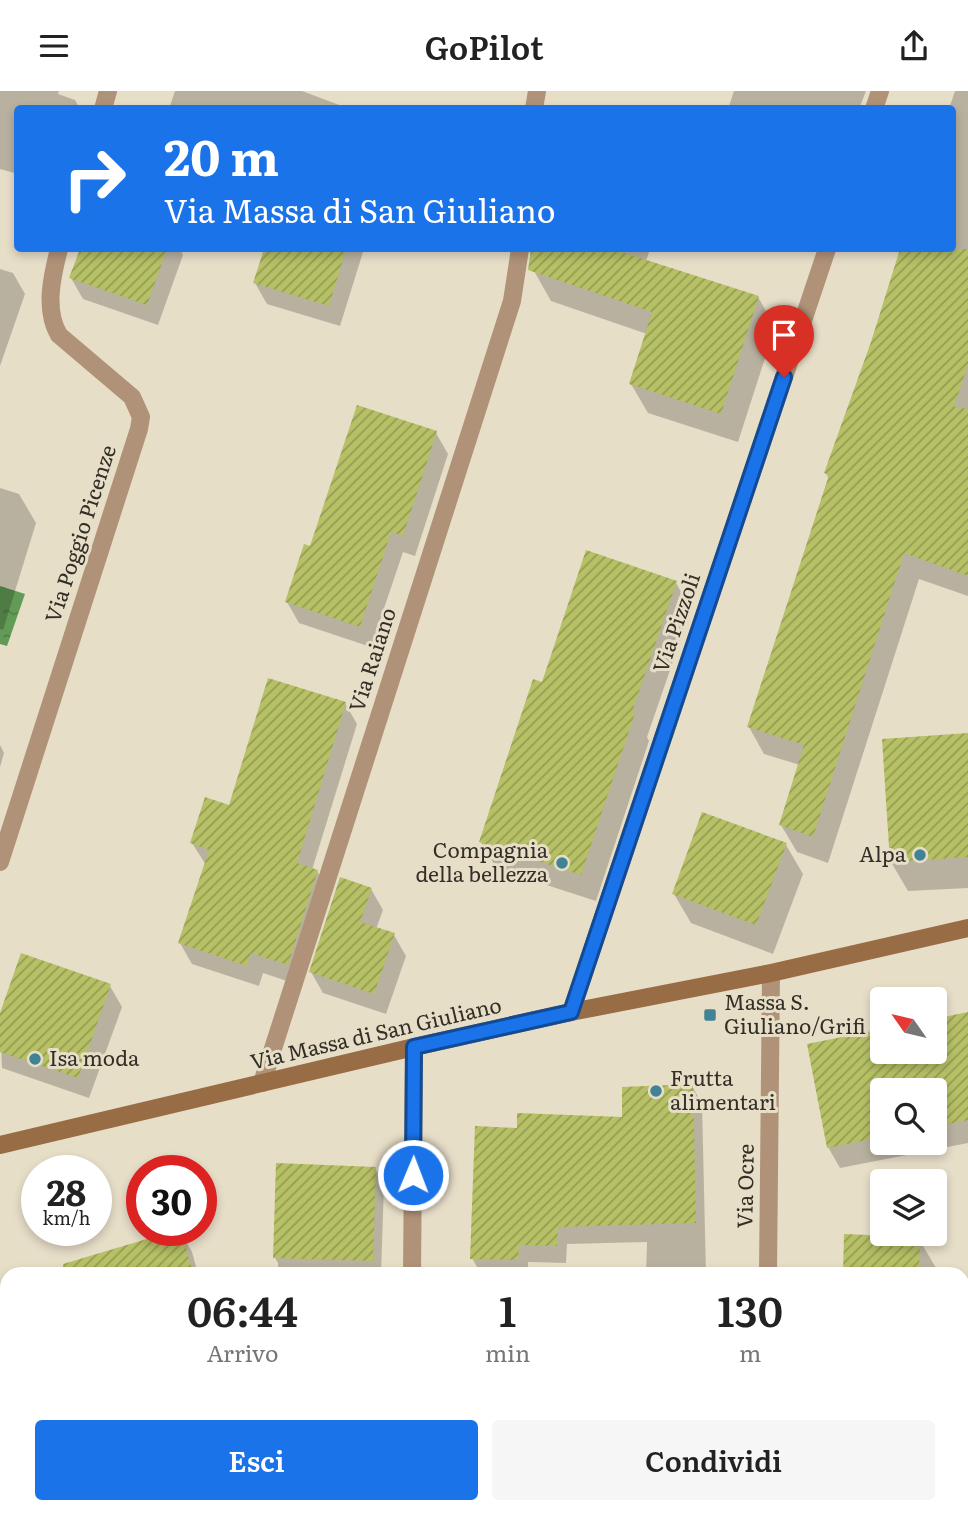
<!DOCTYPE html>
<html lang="it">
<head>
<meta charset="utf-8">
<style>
	:root { --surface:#fff; --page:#f6f6f6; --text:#222; --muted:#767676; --accent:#1a73e8 }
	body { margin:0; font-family:Literata,serif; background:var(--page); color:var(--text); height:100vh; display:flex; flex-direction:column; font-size:26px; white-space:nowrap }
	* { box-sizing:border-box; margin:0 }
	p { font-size:23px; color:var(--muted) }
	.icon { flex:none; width:38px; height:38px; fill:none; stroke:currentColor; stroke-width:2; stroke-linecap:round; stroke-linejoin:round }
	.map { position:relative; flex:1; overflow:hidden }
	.sheet { position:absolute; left:0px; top:1176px; width:970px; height:247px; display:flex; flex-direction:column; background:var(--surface); border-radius:21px 21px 0 0; box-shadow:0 4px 10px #0003 }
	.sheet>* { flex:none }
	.guide { position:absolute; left:14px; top:14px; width:942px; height:147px; border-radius:7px; box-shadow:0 4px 10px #0003; background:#1a73e8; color:#fff; overflow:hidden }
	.needle { width:46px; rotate:304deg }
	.fabs { position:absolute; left:870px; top:896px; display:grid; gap:14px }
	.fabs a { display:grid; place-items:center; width:77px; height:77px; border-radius:7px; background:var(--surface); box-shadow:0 4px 10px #0003; font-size:35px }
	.speed { position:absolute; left:21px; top:1064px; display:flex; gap:14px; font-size:35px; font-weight:700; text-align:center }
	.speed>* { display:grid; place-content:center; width:91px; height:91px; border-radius:50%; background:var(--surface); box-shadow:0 4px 10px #0003; line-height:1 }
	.speed small { font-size:18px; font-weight:400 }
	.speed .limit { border:10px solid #d22; background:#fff; color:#111 }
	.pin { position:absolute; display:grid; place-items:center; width:60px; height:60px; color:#fff; margin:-72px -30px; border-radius:50% 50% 50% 0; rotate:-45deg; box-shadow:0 0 7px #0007 }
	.pin .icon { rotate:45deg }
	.me { position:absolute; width:77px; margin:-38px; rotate:1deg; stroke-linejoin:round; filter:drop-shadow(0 0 5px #0008) }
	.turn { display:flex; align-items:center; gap:24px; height:147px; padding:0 35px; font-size:32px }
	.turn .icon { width:91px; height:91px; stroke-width:2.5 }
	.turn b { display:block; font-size:49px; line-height:60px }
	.eta { display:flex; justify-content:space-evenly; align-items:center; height:119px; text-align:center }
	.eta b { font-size:42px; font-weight:600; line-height:49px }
	.button { display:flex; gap:14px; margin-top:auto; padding:14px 35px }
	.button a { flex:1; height:80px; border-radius:7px; background:var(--accent); color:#fff; font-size:28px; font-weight:600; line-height:80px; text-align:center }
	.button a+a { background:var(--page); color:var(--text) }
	header { display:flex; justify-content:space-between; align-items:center; height:91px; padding:0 35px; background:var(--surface); font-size:32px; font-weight:600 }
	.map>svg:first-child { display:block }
</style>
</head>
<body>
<header><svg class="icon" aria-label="menu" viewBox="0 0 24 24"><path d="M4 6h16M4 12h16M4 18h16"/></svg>GoPilot<svg class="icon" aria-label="share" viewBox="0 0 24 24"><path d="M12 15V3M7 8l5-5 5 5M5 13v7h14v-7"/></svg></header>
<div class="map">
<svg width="968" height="1422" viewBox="0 0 968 1422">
	<defs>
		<pattern id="water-ripples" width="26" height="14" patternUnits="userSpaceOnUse" patternTransform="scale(1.75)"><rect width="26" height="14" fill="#629b56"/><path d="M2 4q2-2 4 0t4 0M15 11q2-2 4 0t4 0" fill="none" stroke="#517f47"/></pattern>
		<pattern id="building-hatch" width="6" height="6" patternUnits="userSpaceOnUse" patternTransform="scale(1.75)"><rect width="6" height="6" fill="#b6c065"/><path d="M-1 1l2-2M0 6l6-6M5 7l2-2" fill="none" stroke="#959c53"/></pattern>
	</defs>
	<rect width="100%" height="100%" fill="#e7dec8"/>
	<!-- water -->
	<polygon fill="url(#water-ripples)" points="0,495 25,503 7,555 0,553"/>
	<!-- shadow -->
	<g fill="#0003" fill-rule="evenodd">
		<polygon points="0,0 59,0 58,3 75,9 80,18 18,18 18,83 0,78"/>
		<polygon points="175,0 302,0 350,18 169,18"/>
		<polygon points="734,0 866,0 859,18 728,18"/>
		<polygon points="955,0 968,0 968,505 919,488 828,772 797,761 781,734 800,674 764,663 749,636 829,388 826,382 873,252 902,158 952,158 952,18 949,18"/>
		<polygon points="82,158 180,158 183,164 158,234 83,208 71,187"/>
		<polygon points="266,158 364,158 340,235 267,213 255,192"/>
		<polygon points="542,158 650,158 646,170 758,206 775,236 738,351 648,322 631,293 647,243 551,210 534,180"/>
		<polygon points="0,178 13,182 25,203 0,275"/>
		<polygon points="436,342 448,363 415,465 403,461 371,556 299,532 287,511 311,457"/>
		<polygon points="0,397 19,403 36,432 3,539 0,538"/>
		<polygon points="676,492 691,518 647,646 649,650 596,810 497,778 481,751 543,593"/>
		<polygon points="345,612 357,633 312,779 317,780 329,801 299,894 263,882 259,895 192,873 180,852 206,774 192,752"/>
		<polygon points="968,644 968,797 908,800 891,771 884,649"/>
		<polygon points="0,654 4,662 0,676"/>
		<polygon points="786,754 803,783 773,863 691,832 674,803"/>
		<polygon points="371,798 383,819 376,838 394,844 406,865 386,923 323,902 311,881"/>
		<polygon points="110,895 122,916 89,1007 2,977 0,927"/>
		<path d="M968,923V1052L840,1077L828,1056L882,940V961H934ZM882,999H934V1052H882Z"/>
		<polygon points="692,995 702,1013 706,1183 646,1183 647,1151 567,1153 566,1172 528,1171 528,1183 481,1183 472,1167 518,1039 624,1027"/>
		<polygon points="375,1077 384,1094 381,1183 278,1183 278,1172 275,1167"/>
		<polygon points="180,1140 192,1161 198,1183 113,1183"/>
		<polygon points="919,1148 936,1177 936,1183 845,1183"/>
		<rect x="0" y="1237" width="7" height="89"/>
		<polygon points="962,1339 968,1348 968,1418 945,1417 945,1422 814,1422 815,1416 962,1416"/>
		<rect x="92" y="1416" width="101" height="6"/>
		<polygon points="492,1416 576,1416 576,1422 495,1422"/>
	</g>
	<!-- building -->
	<g fill="url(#building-hatch)">
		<polygon points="80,158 167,158 147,214 69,187"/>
		<polygon points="264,158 346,158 329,215 253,192"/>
		<polygon points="531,158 612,158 759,205 721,323 629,293 652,221 528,179"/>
		<polygon points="900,158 968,158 968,273 954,316 968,318 968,485 904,462 813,746 779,734 804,654 747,636 829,384 824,382 871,251"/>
		<polygon points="357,314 437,340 403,445 391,441 360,536 285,511 304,453 310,455"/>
		<polygon points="586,459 677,490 632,621 635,622 581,784 479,751 533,588 542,591"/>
		<polygon points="268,587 346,611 297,772 318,779 288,874 251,862 247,875 178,852 209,759 190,752 205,706 229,714"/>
		<polygon points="968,642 968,766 890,771 882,648"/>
		<polygon points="702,721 787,752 756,834 672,803"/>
		<polygon points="340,786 372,797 360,831 395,842 374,903 309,881"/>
		<polygon points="21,862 111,893 78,987 0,961 0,922"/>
		<polygon points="968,921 968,1029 934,1036 934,999 882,999 882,1046 827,1057 807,953 882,938 882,961 934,961 934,928"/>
		<polygon points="693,993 696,1132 558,1136 557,1155 519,1154 518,1169 470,1168 475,1035 517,1037 517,1022 622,1026 622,996"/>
		<polygon points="276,1072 376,1076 373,1170 273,1167"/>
		<polygon points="177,1139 181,1139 193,1183 64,1183 63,1173"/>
		<polygon points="844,1143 920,1146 919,1183 843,1183"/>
	</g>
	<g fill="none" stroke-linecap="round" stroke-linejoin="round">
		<!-- street -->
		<g stroke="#b09278" stroke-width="18">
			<polyline points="103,18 108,0"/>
			<polyline points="534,18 537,0"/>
			<polyline points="874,18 880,0"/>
			<path d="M0,771L139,338L141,326L132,306L59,244C44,219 52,185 59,158"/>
			<polyline points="571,921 827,158"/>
			<polyline points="262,992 512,210 520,158"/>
			<polyline points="412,1183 414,956"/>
			<polyline points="768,1183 771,882"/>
			<polyline points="410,1422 410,1416"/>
			<polyline points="766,1422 766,1416"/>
		</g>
		<!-- secondary -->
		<polyline stroke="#986c44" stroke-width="18" points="0,1054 414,956 571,921 771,882 968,837"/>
	</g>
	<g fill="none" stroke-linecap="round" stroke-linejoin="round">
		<defs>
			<polyline id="route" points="413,1084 414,956 571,921 784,286"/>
		</defs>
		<!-- route casing -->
		<use href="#route" stroke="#114b97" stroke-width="18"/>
		<!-- route -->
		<use href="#route" stroke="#1a73e8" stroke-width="12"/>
	</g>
	<!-- markers -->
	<g fill="#418395" stroke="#e7dec8" stroke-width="2.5">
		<circle cx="920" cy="764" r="7"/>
		<circle cx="562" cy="772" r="7"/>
		<rect x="703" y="917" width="14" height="14" rx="3.5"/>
		<circle cx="35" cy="968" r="7"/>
		<circle cx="656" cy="1000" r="7"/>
	</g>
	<g text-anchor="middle" stroke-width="6" stroke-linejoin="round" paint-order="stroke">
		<!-- street labels -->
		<g font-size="21" fill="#332f27" stroke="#e7dec8">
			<text transform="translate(81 443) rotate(-72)" y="7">Via Poggio Picenze</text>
			<text transform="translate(677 532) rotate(-71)" y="7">Via Pizzoli</text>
			<text transform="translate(373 569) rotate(-72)" y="7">Via Raiano</text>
			<text transform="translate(376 943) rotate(-13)" y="7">Via Massa di San Giuliano</text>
			<text transform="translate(746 1095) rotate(-89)" y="7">Via Ocre</text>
		</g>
		<!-- poi labels -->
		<g font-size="21" fill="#332f27" stroke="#e7dec8" text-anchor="start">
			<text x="548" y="767" text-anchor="end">Compagnia<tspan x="548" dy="24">della bellezza</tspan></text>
			<text x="906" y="771" text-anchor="end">Alpa</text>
			<text x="724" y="919">Massa S.<tspan x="724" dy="24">Giuliano/Grifi</tspan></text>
			<text x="49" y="975">Isa moda</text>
			<text x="670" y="995">Frutta<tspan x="670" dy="24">alimentari</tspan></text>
		</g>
	</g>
</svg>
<div class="fabs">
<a><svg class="needle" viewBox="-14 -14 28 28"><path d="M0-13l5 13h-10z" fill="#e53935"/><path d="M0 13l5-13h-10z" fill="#767676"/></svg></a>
<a><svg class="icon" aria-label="search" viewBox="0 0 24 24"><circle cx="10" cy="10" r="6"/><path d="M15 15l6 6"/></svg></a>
<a><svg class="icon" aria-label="layers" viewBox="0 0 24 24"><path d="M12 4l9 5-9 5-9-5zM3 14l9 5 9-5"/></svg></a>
</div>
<div class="speed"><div>28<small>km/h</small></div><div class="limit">30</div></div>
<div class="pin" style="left:784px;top:286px;background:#d93025"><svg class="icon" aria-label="arrive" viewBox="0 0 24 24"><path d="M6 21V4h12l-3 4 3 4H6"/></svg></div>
<svg class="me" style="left:413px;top:1084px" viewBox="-20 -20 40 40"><circle r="17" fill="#1a73e8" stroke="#fff" stroke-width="3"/><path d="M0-11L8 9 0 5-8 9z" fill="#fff"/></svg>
<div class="guide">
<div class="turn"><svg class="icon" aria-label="right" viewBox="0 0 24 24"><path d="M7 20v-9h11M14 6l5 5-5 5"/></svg><div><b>20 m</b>Via Massa di San Giuliano</div></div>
</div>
<section class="sheet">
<div class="eta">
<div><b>06:44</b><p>Arrivo</p></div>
<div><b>1</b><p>min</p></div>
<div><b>130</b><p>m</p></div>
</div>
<div class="button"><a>Esci</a><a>Condividi</a></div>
</section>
</div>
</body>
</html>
